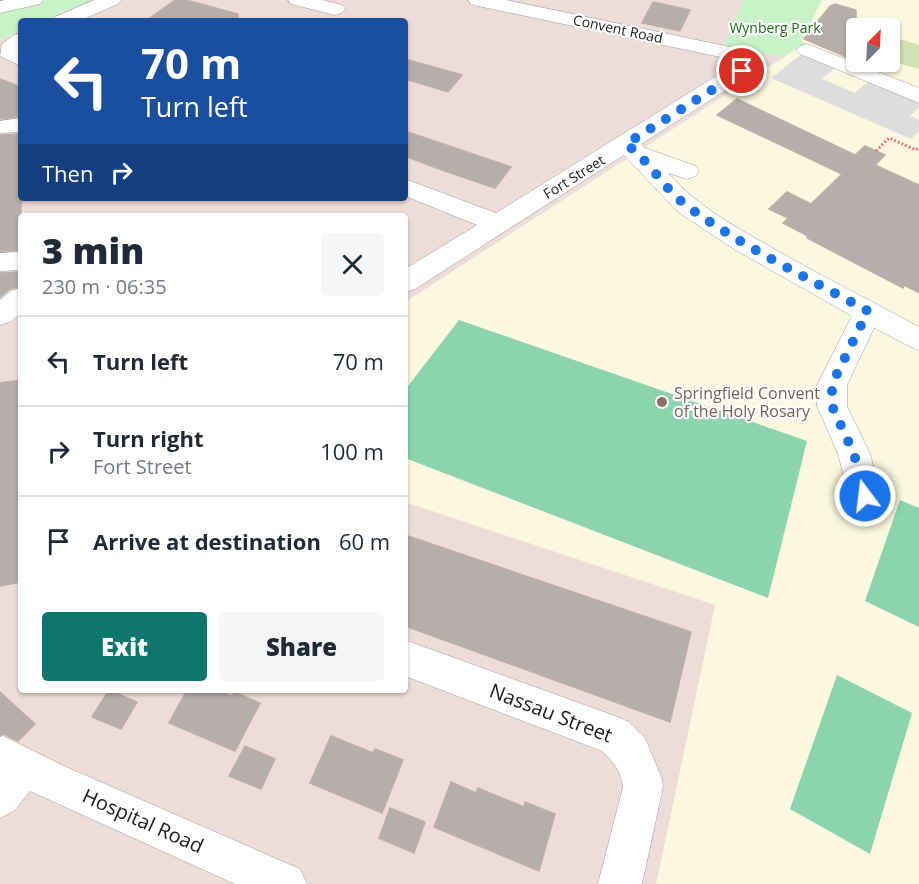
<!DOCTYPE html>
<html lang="en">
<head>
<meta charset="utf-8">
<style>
	:root { --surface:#fff; --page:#f6f6f7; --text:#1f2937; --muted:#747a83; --line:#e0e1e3; --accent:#0f766e }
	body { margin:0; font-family:"Open Sans",sans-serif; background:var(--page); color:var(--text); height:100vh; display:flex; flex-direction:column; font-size:22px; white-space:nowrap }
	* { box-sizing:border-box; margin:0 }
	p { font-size:20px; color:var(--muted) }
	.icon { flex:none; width:33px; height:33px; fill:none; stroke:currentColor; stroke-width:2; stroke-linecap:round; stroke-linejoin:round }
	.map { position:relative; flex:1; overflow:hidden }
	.details { position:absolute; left:18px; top:213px; width:390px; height:480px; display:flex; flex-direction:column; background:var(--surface); border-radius:6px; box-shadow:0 2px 4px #0004 }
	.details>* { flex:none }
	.banner { position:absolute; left:18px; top:18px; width:390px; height:183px; border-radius:6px; box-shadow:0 2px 4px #0004; background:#1a4fa0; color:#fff; overflow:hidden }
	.needle { width:39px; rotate:24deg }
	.fabs { position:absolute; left:846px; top:18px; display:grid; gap:12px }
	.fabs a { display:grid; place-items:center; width:54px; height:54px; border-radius:6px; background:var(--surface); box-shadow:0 2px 4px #0004; font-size:30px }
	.pin { position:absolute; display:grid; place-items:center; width:51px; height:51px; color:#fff; margin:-26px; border:3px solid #fff; border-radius:50%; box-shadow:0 2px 6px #0007 }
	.me { position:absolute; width:66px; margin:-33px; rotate:345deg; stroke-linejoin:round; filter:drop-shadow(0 0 4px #0008) }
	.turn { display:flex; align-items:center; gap:21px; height:126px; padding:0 24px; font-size:27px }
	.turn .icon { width:78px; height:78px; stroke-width:2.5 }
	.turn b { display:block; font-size:42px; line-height:51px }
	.then { display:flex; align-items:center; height:57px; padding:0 24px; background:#0003; gap:12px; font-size:22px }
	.round { display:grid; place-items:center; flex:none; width:63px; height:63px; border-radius:6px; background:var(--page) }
	.summary { display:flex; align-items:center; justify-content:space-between; height:102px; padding:0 24px }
	h1 { font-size:36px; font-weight:800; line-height:45px }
	.primary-button { display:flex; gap:12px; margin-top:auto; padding:12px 24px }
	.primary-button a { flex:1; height:69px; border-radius:6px; background:var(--accent); color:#fff; font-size:24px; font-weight:800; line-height:69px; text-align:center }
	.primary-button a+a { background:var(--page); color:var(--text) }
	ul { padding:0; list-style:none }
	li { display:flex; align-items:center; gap:18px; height:90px; padding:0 24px; border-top:2px solid var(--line) }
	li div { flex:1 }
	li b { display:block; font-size:22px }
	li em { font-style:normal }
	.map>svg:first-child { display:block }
</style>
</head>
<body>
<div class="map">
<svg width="919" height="884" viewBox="0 0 919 884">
	<rect width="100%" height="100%" fill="#ede9e4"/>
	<!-- education -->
	<path fill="#fbf8df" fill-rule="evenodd" d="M822,0H919V884H656L715,605L405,502V302L805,44L801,41ZM856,28H890V62H856Z"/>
	<!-- military -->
	<polygon fill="#eedcd9" points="95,0 743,0 723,46 783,57 405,302 405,216 21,216 21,690 405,690 405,502 715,605 656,884 0,884 0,40 21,31 21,198 405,198 405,21 45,21"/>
	<!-- grass -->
	<polygon fill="#cfe2af" points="890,36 919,45 919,69 890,61"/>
	<!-- park -->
	<g fill="#c8f3c6">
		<polygon points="0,0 95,0 45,21 21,21 21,31 0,40"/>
		<polygon points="743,0 822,0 801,41 805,43 783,57 723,47"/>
	</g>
	<!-- pitch -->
	<g fill="#8bd4ae">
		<polygon points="459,320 807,441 768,598 405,458 405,390"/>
		<polygon points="900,500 919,508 919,627 865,601"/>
		<polygon points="837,675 912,713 870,854 790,809"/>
	</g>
	<!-- parking -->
	<polygon fill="#ddd" points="807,50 840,64 822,79 855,93 873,77 919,96 919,107 910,116 919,120 919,131 911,139 771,78"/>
	<!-- building -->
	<g fill="#b6aeaa" stroke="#bdafa8" stroke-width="1.5">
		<polygon points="175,0 186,0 238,14 238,21 146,21"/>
		<polygon points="653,2 690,10 680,31 642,23"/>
		<polygon points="835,4 856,10 856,61 804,39 830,6"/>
		<polygon points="405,59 462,75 448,92 405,79"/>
		<polygon points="0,79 21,87 21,116 0,119"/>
		<polygon points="737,99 855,155 865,146 885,155 875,165 919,185 919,293 904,285 903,288 807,238 808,236 783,223 788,218 769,209 787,192 811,204 842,174 717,115"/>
		<polygon points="405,131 511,167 495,188 439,169 405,156"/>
		<polygon points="21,134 21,250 0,251 0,135"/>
		<polygon points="21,272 21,286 10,289 0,297 0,273"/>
		<polygon points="21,380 21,582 0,586 0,383"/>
		<polygon points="405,535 691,632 670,722 405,626"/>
		<polygon points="109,690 137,702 121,729 92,717"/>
		<polygon points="187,690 217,690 232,696 234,692 260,703 235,751 169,723"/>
		<polygon points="0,692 35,724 18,741 4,734 0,735"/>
		<polygon points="331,736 373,753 375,749 403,760 382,813 310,783"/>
		<polygon points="245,746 275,759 261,789 229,776"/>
		<polygon points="451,782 476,793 478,788 524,807 525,802 555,814 539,871 434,827"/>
		<polygon points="390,808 425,822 414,853 379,838"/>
	</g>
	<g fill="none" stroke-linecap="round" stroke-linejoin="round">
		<defs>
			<g id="minor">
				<polygon points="5,0 43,0 40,4 0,13 0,1"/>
				<polygon points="94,0 121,0 118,4 79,21 52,21 55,17"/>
				<polygon points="288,0 322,0 342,5 345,9 342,13 335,15 291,4"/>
				<path d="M468,0H506L730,47L748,53L756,65L753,73L641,144L645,148L696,166L699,171L696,176L687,179L668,173C694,203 730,224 764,243C815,273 868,299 919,327V351L874,328L847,385V406L870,454L881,496L877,506L865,510L853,506L849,496L838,454L817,406V385L852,316L734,249L678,212L624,155L415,289L405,292V269L477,225L405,196V179L496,213L734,65L725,58L478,6L471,4Z"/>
				<polygon points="21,33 21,66 0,56 2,44 14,35"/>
				<polygon points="807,44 919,88 919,103 800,54 796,50 800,46"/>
				<polygon points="21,118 21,132 0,133 0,121"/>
				<polygon points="21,252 21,270 0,271 0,253"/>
				<polygon points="21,288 21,313 10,322 0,325 0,300 11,291"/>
				<path d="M405,640L615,716L629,722L645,738L662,779L663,787L642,884H598L623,787C621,771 614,762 602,751L405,676Z"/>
				<polygon points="3,736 66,767 300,869 307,884 235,884 30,791 14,811 0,818 0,737"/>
			</g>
		</defs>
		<!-- minor casing -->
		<use href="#minor" stroke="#9e9e9e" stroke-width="1"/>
		<!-- path -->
		<polyline stroke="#ea797b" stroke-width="3" stroke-dasharray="2 2" stroke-linecap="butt" points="876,151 889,138 916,150 919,147"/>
		<!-- minor -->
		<use href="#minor" fill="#fff" fill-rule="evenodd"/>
	</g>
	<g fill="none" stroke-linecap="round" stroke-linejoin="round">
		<!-- route -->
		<path stroke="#1a73e8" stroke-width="10" stroke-dasharray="0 18" d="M742,71L626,144C650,161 663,188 687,206C743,247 808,278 868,311L832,384V406L854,454L865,496"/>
	</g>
	<!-- markers -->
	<circle fill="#8d6e63" stroke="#fff" stroke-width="2" cx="662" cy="402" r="6"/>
	<g text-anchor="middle" stroke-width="4.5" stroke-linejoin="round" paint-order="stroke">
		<!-- far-park labels -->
		<g font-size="14" fill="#1b6f17" stroke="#fff">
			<text x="775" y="33">Wynberg Park</text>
		</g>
		<!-- far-street labels -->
		<g font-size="14" fill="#1d1d1d" stroke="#fff">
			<text transform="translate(618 29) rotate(12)" y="5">Convent Road</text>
			<text transform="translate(574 177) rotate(-32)" y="5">Fort Street</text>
		</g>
		<!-- education labels -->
		<g font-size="16" fill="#785e54" stroke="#fff" text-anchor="start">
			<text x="674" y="399">Springfield Convent<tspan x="674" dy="18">of the Holy Rosary</tspan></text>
		</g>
		<!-- near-street labels -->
		<g font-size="20" fill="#1d1d1d" stroke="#fff">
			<text transform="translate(551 713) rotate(21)" y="7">Nassau Street</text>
			<text transform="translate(143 821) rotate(24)" y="7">Hospital Road</text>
		</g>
	</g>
</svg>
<div class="fabs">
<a><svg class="needle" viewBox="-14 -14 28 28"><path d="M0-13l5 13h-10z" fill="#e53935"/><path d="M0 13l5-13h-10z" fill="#747a83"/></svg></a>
</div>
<div class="pin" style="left:742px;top:71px;background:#d93025"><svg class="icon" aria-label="arrive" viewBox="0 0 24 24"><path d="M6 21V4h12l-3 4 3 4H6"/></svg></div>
<svg class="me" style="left:865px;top:496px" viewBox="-20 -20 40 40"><circle r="17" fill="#1a73e8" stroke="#fff" stroke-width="3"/><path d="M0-11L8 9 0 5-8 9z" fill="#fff"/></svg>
<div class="banner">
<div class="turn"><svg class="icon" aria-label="left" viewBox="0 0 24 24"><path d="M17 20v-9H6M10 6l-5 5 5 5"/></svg><div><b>70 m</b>Turn left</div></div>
<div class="then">Then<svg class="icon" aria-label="right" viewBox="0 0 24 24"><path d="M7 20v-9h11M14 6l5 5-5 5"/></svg></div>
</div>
<section class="details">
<div class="summary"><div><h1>3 min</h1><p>230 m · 06:35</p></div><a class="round"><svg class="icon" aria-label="close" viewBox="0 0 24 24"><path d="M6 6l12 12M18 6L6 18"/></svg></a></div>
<ul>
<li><svg class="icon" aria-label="left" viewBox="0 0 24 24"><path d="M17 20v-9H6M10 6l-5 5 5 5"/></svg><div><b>Turn left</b></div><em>70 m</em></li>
<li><svg class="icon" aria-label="right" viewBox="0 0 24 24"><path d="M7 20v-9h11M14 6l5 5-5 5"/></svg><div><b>Turn right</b><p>Fort Street</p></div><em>100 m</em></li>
<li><svg class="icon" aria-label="arrive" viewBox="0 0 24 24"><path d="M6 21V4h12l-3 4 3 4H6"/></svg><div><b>Arrive at destination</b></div><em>60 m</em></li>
</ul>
<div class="primary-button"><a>Exit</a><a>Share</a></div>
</section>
</div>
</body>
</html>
